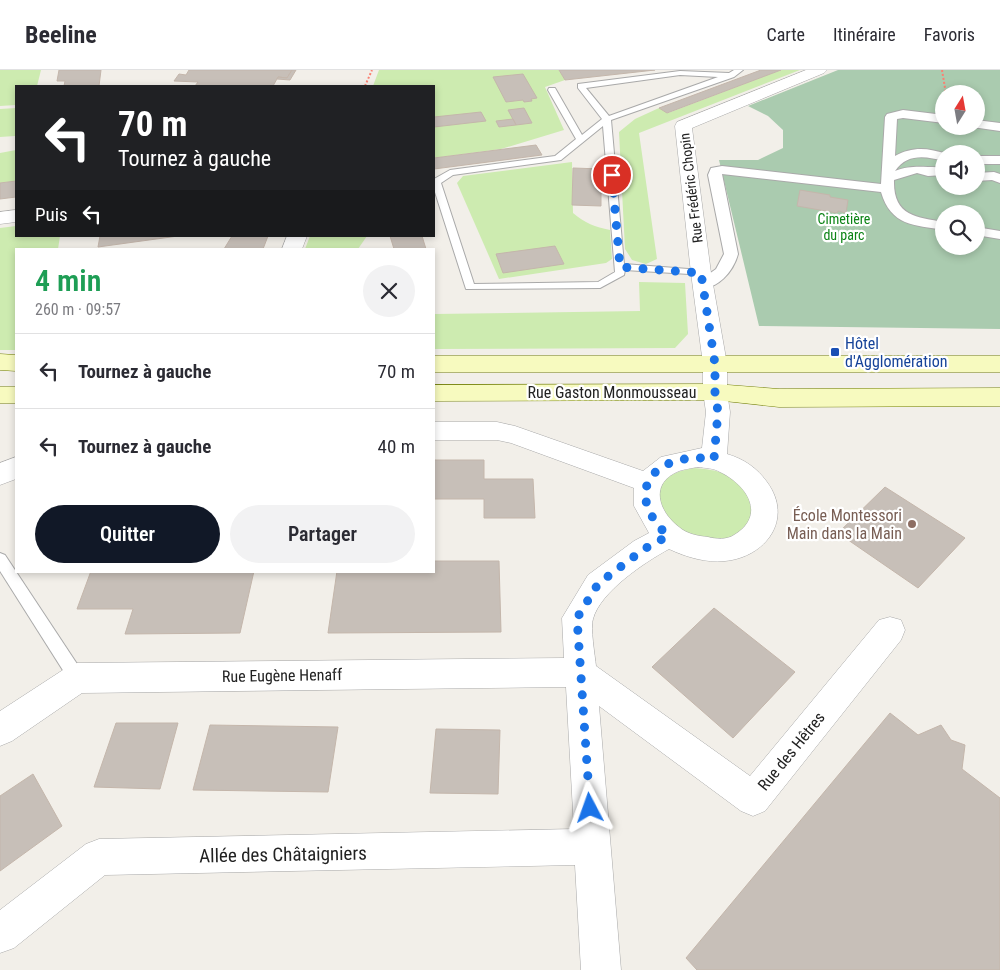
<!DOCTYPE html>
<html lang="fr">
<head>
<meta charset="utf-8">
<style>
	:root { --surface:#fff; --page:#f2f2f3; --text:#2b2b33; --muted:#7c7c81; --line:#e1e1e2; --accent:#111827 }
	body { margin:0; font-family:"Roboto Condensed",sans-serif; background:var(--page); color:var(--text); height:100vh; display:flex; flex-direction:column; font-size:19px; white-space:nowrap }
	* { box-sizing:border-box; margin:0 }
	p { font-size:16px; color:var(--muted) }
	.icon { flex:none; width:28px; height:28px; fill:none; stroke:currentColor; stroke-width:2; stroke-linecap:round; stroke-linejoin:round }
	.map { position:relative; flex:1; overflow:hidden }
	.drawer { position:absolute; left:15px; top:178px; width:420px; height:325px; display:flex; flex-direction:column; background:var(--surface); border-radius:0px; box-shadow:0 2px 8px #0003 }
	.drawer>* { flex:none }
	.top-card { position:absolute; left:15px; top:15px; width:420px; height:152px; border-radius:0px; box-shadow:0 2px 8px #0003; background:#202124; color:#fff; overflow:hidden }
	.needle { width:32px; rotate:11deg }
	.tools { position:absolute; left:935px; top:15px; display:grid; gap:10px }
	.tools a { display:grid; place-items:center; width:50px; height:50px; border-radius:50%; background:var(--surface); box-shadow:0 2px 8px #0003; font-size:25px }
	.pin { position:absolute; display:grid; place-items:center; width:42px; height:42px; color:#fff; margin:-21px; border:2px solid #fff; border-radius:50%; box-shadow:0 1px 5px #0007 }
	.me { position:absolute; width:55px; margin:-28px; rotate:356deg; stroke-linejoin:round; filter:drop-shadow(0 0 4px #0008) }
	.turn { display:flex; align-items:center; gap:18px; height:105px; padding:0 20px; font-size:22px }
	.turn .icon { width:65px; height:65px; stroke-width:2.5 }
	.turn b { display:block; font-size:35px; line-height:42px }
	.then { display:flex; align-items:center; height:48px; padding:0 20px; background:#0003; gap:10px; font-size:19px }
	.round { display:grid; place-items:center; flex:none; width:52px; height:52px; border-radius:26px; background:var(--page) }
	.head { display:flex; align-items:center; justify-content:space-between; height:85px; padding:0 20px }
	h1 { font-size:30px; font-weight:600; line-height:38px; color:#1e9e55 }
	.cta { display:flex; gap:10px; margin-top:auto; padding:10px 20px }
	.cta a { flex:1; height:58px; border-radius:30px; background:var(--accent); color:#fff; font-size:20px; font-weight:600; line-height:58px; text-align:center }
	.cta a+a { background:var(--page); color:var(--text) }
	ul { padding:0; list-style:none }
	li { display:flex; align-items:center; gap:15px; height:75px; padding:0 20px; border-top:1px solid var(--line) }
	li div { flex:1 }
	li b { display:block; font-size:19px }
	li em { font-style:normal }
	header { display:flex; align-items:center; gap:30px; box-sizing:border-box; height:70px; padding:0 25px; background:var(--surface); border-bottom:1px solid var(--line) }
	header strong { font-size:24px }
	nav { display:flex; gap:28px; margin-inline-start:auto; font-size:18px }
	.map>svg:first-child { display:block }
</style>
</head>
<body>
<header>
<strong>Beeline</strong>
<nav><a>Carte</a><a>Itinéraire</a><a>Favoris</a></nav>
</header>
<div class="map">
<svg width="1000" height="900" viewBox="0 0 1000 900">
	<rect width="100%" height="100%" fill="#f2efe9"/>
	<!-- grass -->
	<g fill="#cdebb0">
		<polygon points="0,0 41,0 37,16 16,16 16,35 0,36"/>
		<polygon points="379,0 559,0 565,10 545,17 564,60 501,79 434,88 434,16 373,16"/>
		<polygon points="781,0 800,0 639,63 657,189 646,194 632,190 625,179 619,62 635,49 659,38 668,43"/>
		<polygon points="16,38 15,66 0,67 0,39"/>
		<polygon points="16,80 16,111 0,113 0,83"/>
		<path d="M572,92L573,143C585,153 595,157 610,160L612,189L606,193L499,209L457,113L463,106Z"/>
		<polygon points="16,156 16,166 60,166 58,179 16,179 16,280 0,280 0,158"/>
		<polygon points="310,166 367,166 358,179 305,179"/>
		<polygon points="639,212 685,213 688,264 675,278 434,279 434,244 640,241"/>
		<path d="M695,398C705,399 716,400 725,404C753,418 765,455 730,468C711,474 679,466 666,450C663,447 662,440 661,436C652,410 674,401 695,398Z"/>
	</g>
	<!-- cemetery -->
	<path fill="#aacbaf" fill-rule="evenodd" d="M838,0H1000V259L759,256L719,90H758L783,78V60L768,46L748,36ZM944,24H976V56H944ZM944,84H976V116H944ZM944,144H976V176H944Z"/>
	<!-- building -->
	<g fill="#c7bfb8" stroke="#c4b6ab">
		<polygon points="59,0 101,0 99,16 64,16 65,11 57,11"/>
		<polygon points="189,0 292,0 287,8 278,7 273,16 195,16 198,12 174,11 179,4 186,5"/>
		<polygon points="292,0 296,0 290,10 277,9 278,7 287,8"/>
		<polygon points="559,0 655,0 565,10"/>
		<polygon points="761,0 781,0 667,43 659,38"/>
		<polygon points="523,4 537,28 531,29 532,31 524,32 523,30 506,32 493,7"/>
		<polygon points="524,38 532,53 516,55 508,40"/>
		<polygon points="481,42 486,51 434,57 434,47"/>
		<polygon points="513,49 516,55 499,57 496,51"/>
		<polygon points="536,75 542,85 434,99 434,88"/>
		<polygon points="573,98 601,99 601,136 572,135"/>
		<polygon points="16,111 16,127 0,129 0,113"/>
		<polygon points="800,120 830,125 830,127 848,130 846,143 838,141 837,143 797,136"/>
		<polygon points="100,166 178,166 98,177"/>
		<polygon points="232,166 268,166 263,179 224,179"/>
		<polygon points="390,166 422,166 426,179 394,179"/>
		<polygon points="555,176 564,194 503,203 496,184"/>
		<polygon points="434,390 484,390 484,409 533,409 535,448 484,448 484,429 434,429"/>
		<polygon points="885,417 965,468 918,518 838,463"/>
		<polygon points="434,491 499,491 501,562 328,563 337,501 434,501"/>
		<polygon points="91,501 254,501 240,563 125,564 133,539 77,539"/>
		<polygon points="714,538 795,602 733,668 652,597"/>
		<polygon points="890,643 918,665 941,655 951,670 965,675 962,699 1000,728 1000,900 697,900 686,888"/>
		<polygon points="116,653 178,653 160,719 94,717"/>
		<polygon points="210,655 338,657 328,722 193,720"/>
		<polygon points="436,659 500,660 498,724 430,723"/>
		<polygon points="33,704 62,756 0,801 0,726"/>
	</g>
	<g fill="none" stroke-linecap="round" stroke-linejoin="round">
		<defs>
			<g id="service">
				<path d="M734,0H743L734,7L611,50L624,194L701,200L706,203L705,205L625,200L624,205L600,218L466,219L434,119V109L450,100L555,86L576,69L548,20L549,18H555L582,65L602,49L578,18V14L680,1L729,3ZM680,5L718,7L609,46L586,18ZM603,56L615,202L598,212L474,214L441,113L453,105L561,90Z"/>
				<polygon points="0,483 5,485 83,603 85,608 83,613 77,615 71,613 0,501"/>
			</g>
			<g id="pedestrian">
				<path d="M903,40L944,45V53L903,48L897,49L895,86C913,76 928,78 947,84H944V91C926,86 907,83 895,101C913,94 925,98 944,97V105L928,106L917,103L894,110C893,146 916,147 944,152V160C914,155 891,156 881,122L722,104L738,184C734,200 717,222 698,217L695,214L716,199L724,184L708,105L711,98L722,96L881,114L885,47L887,44Z"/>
				<polygon points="976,50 1000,53 1000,61 972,57 976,56"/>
				<rect x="976" y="86" width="24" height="8"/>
				<polygon points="994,102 1000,104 1000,113 992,110 976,111 976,103"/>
				<polygon points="976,157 1000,161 1000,169 976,165"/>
			</g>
			<g id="minor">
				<path d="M806,0H827L824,3L692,58L711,203L727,294V322L730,342L727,384C744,389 757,398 767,412C794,449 766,487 725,491C706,493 686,487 669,479C645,492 600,522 593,549C590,557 595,586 596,596L750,706L879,550L890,547L901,550L905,560L901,570L765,741L753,746L741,741L599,636L621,900H581L575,795L105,805L14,878L0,883V840L86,774L99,769L574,759L566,617L82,623L12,671L0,676V641L66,598L77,593L564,588L562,548L588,505L634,471L649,463L634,436V418L511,373L497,370H434V352H497L515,356L643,401L661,387L702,378L706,342L703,322V294L691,203L675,56L677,52ZM698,397C705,398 714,398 720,402C747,415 767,445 734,465C727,470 716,469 708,467C698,466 687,464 679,457C658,441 649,413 679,401C685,399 692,398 698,397Z"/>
				<polygon points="16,140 16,152 0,154 0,142"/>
				<polygon points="287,166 307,166 302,179 282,179"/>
				<polygon points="16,387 16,409 0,415 0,393"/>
			</g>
			<g id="secondary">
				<polygon points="0,284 16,285 16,301 0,300"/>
				<rect x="434" y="286" width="566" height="16"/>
				<polygon points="715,314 779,319 1000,318 1000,336 779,337 715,330 434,331 434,315"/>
				<rect x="0" y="317" width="16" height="16"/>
			</g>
		</defs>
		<!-- service casing -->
		<use href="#service" stroke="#a9a9a9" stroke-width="2"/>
		<!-- pedestrian casing -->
		<use href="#pedestrian" stroke="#a9a9a9" stroke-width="2"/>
		<!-- minor casing -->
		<use href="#minor" stroke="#a9a9a9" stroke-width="1"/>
		<!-- secondary casing -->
		<use href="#secondary" stroke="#707d05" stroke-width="1"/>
		<!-- path -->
		<g stroke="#fa8072" stroke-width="2" stroke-dasharray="2 2" stroke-linecap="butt">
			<polyline points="942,0 946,24"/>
			<polyline points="365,16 372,0"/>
		</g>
		<!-- service -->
		<use href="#service" fill="#fff" fill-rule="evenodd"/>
		<!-- pedestrian -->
		<use href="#pedestrian" fill="#fff" fill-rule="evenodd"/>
		<!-- minor -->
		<use href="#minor" fill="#fff" fill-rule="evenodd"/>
		<!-- secondary -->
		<use href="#secondary" fill="#f7fabf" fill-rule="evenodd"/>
	</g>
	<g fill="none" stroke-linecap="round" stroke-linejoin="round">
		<!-- route -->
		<path stroke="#1a73e8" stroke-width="9" stroke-dasharray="0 16.2" d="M590,738L577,548L598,514L644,479L668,466C619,419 657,381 714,389L718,342L715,322V294L701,203L620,197L612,105"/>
	</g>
	<!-- markers -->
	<rect fill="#1a4fb4" stroke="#fff" stroke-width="2" x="830" y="277" width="10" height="10" rx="2.5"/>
	<circle fill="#8d6e63" stroke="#fff" stroke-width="2" cx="912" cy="454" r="5"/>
	<g text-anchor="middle" stroke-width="4.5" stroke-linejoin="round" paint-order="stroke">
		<!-- far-street labels -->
		<g font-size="14" fill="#222" stroke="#fff">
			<text transform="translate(691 118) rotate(-97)" y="5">Rue Frédéric Chopin</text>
		</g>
		<!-- far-park labels -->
		<g font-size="14" fill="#0c8416" stroke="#fff">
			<text x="844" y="154">Cimetière<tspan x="844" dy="16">du parc</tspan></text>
		</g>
		<!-- transit labels -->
		<g font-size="16" fill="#164399" stroke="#fff" text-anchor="start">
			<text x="845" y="279">Hôtel<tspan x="845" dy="18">d'Agglomération</tspan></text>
		</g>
		<!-- street labels -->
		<g font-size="16" fill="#222" stroke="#fff">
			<text x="612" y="328">Rue Gaston Monmousseau</text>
			<text transform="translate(282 605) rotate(-1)" y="6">Rue Eugène Henaff</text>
			<text transform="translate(791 681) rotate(-51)" y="6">Rue des Hêtres</text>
		</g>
		<!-- education labels -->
		<g font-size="16" fill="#785e54" stroke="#fff" text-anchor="end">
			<text x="902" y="451">École Montessori<tspan x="902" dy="18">Main dans la Main</tspan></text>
		</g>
		<!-- near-street labels -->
		<g font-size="19" fill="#222" stroke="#fff">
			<text transform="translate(283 784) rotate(-1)" y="7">Allée des Châtaigniers</text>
		</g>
	</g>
</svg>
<div class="tools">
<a><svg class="needle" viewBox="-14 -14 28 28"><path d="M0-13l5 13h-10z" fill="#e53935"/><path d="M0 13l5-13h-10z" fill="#7c7c81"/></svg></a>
<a><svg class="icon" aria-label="sound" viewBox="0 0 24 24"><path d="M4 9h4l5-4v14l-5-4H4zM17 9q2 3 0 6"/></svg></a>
<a><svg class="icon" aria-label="search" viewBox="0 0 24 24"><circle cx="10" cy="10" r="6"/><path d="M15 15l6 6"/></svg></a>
</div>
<div class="pin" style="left:612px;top:105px;background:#d93025"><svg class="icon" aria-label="arrive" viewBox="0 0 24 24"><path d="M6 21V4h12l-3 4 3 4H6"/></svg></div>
<svg class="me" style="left:590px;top:738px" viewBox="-20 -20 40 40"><path d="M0-17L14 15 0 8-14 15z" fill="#1a73e8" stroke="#fff" stroke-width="4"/></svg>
<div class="top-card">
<div class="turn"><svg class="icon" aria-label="left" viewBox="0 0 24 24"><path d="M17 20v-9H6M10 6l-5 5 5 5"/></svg><div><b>70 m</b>Tournez à gauche</div></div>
<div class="then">Puis<svg class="icon" aria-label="left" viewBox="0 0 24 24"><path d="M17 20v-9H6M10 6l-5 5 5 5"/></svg></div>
</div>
<section class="drawer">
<div class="head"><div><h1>4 min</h1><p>260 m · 09:57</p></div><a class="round"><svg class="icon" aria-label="close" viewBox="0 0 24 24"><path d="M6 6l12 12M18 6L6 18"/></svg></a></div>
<ul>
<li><svg class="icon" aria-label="left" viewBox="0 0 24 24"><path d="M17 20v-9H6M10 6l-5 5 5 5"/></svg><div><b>Tournez à gauche</b></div><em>70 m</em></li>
<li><svg class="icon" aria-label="left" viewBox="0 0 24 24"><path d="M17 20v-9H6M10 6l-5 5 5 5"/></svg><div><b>Tournez à gauche</b></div><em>40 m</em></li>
</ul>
<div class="cta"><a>Quitter</a><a>Partager</a></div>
</section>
</div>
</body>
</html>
